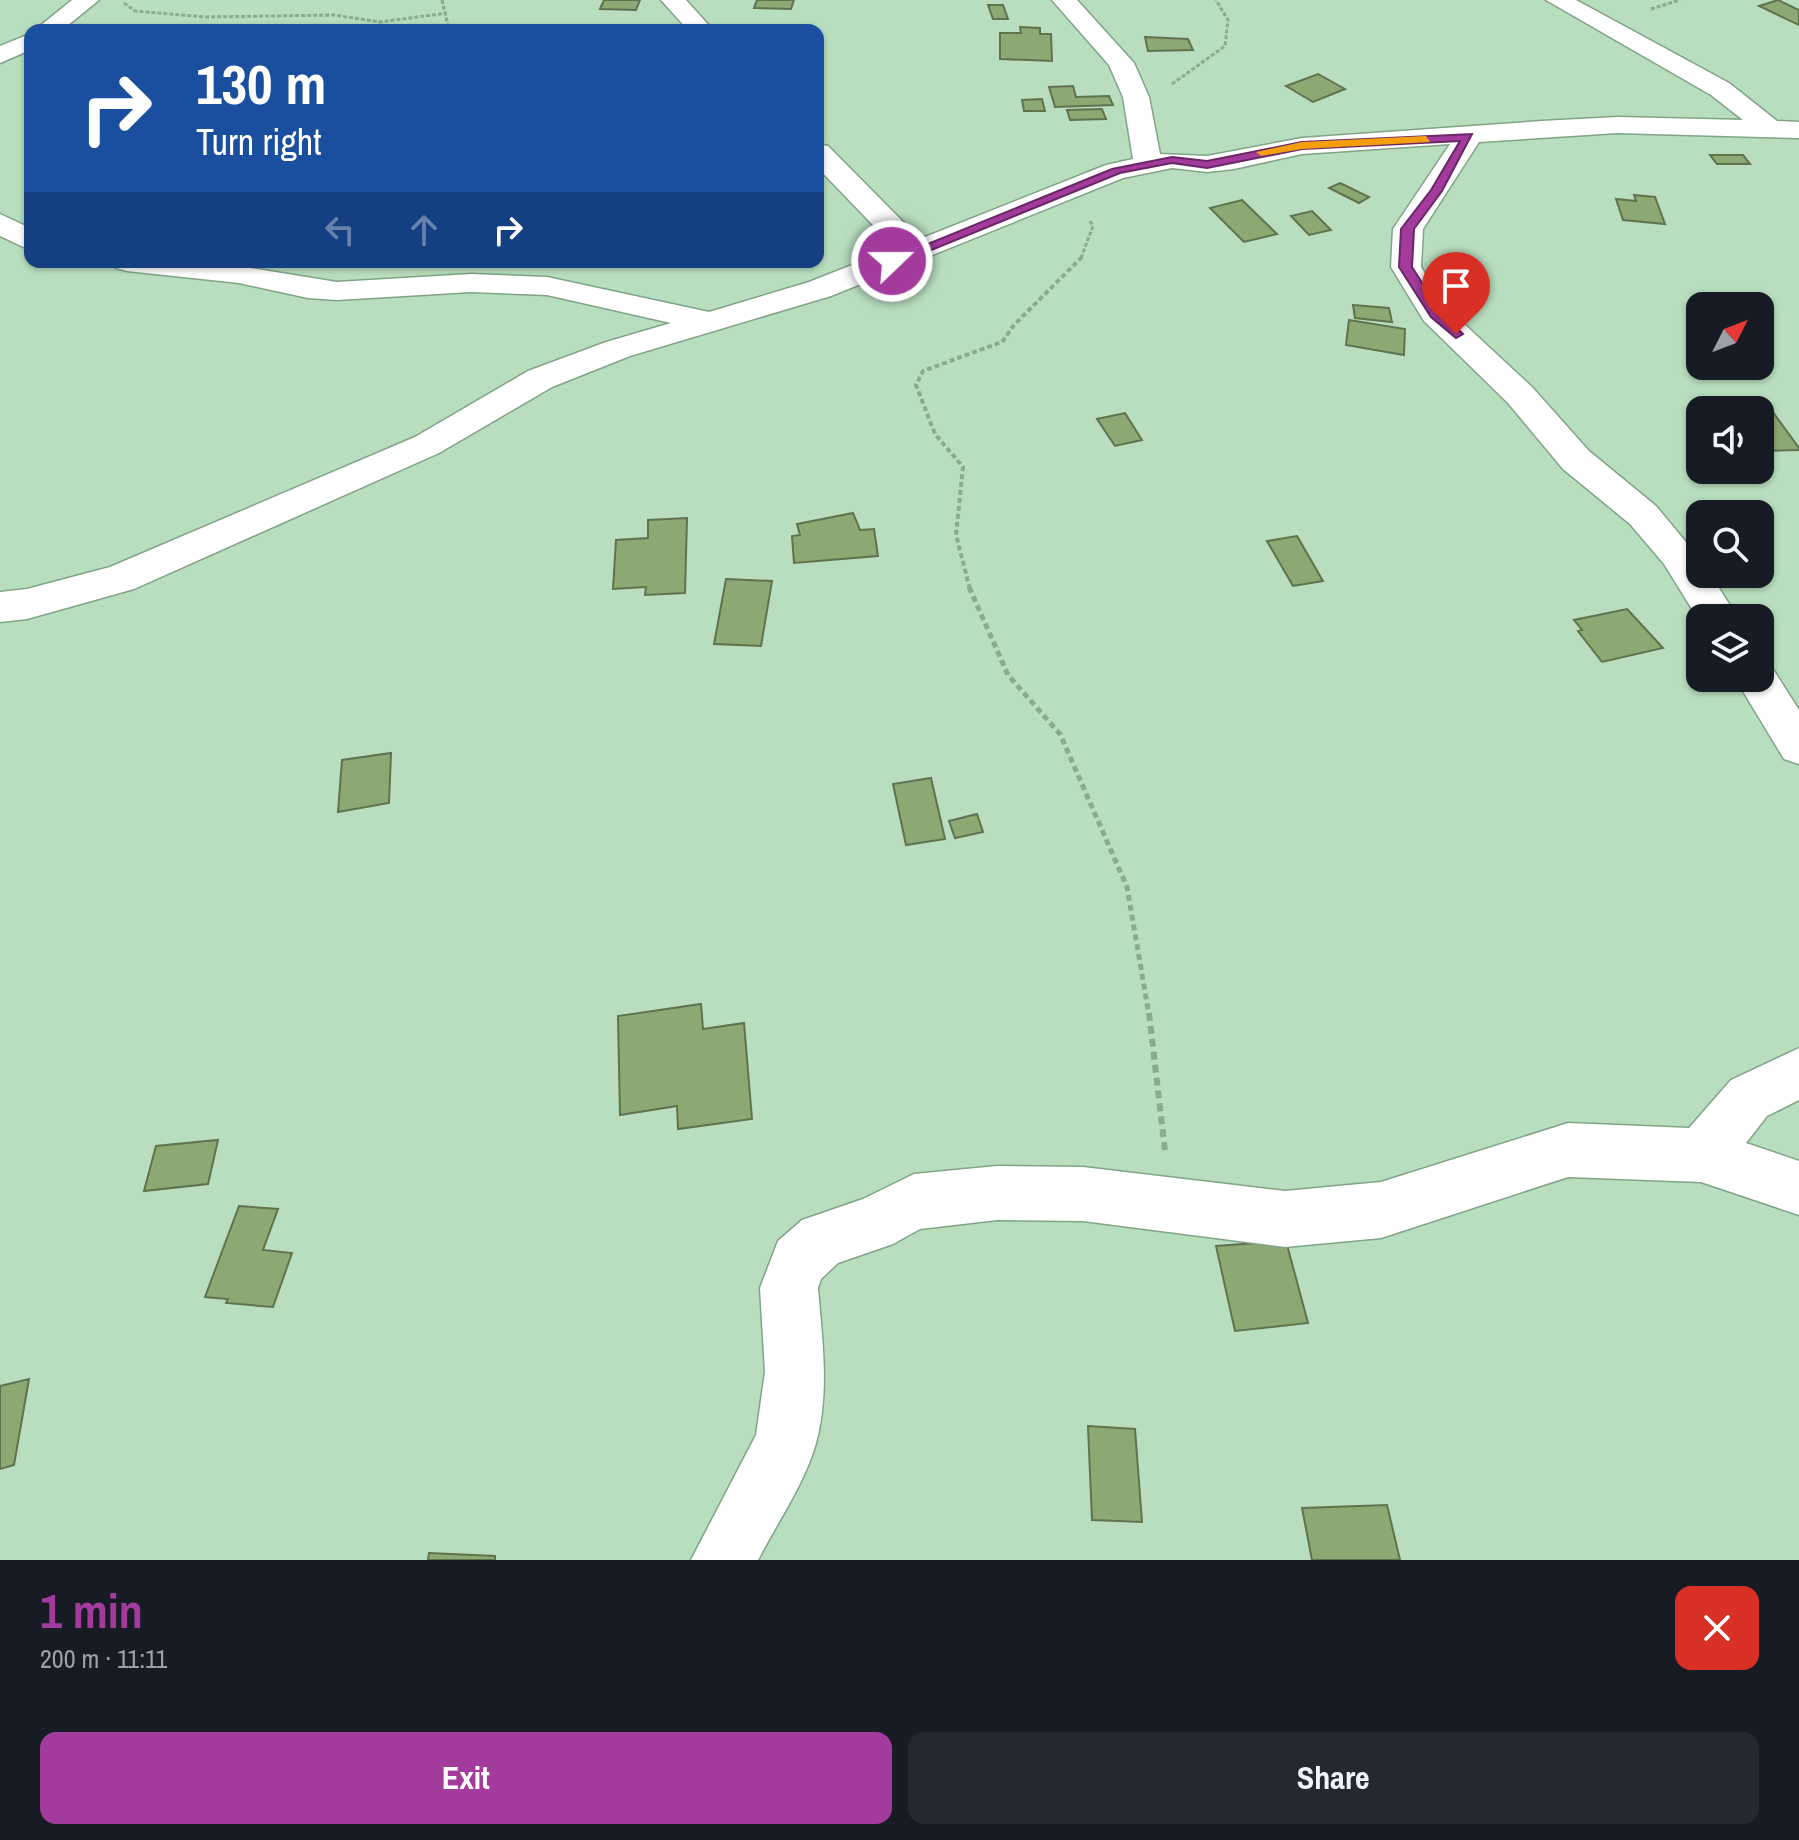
<!DOCTYPE html>
<html lang="en">
<head>
<meta charset="utf-8">
<style>
	:root { --surface:#171b24; --page:#242831; --text:#f1f3f6; --muted:#9ea1a6; --accent:#a33b9d }
	body { margin:0; font-family:"Archivo Narrow",sans-serif; background:var(--page); color:var(--text); height:100vh; display:flex; flex-direction:column; font-size:30px; white-space:nowrap }
	* { box-sizing:border-box; margin:0 }
	p { font-size:26px; color:var(--muted) }
	.icon { flex:none; width:44px; height:44px; fill:none; stroke:currentColor; stroke-width:2; stroke-linecap:round; stroke-linejoin:round }
	.map { position:relative; height:1560px; overflow:hidden }
	.drawer { display:flex; flex-direction:column; background:var(--surface); flex:1 }
	.drawer>* { flex:none }
	.guide { position:absolute; left:24px; top:24px; width:800px; height:244px; border-radius:16px; box-shadow:0 2px 6px #0004; background:#1a4fa0; color:#fff; overflow:hidden }
	.needle { width:52px; rotate:48deg }
	.tools { position:absolute; left:1686px; top:292px; display:grid; gap:16px }
	.tools a { display:grid; place-items:center; width:88px; height:88px; border-radius:16px; background:var(--surface); box-shadow:0 2px 6px #0004; font-size:40px }
	.pin { position:absolute; display:grid; place-items:center; width:68px; height:68px; color:#fff; margin:-82px -34px; border-radius:50% 50% 50% 0; rotate:-45deg; box-shadow:0 0 8px #0007 }
	.pin .icon { rotate:45deg }
	.me { position:absolute; width:88px; margin:-44px; rotate:68deg; stroke-linejoin:round; filter:drop-shadow(0 0 6px #0008) }
	.turn { display:flex; align-items:center; gap:28px; height:168px; padding:0 40px; font-size:36px }
	.turn .icon { width:104px; height:104px; stroke-width:2.5 }
	.turn b { display:block; font-size:56px; line-height:68px }
	.lanes { display:flex; align-items:center; height:76px; padding:0 40px; background:#0003; justify-content:center; gap:40px; direction:ltr }
	.lanes .off { opacity:.35 }
	.round { display:grid; place-items:center; flex:none; width:84px; height:84px; border-radius:16px; background:var(--page) }
	.headline { display:flex; align-items:center; justify-content:space-between; height:136px; padding:0 40px }
	h1 { font-size:48px; font-weight:800; line-height:60px; color:var(--accent) }
	.cta { display:flex; gap:16px; margin-top:auto; padding:16px 40px }
	.cta a { flex:1; height:92px; border-radius:16px; background:var(--accent); color:#fff; font-size:32px; font-weight:800; line-height:92px; text-align:center }
	.cta a+a { background:var(--page); color:var(--text) }
	.map>svg:first-child { display:block }
</style>
</head>
<body>
<div class="map">
<svg width="1799" height="1560" viewBox="0 0 1799 1560">
	<rect width="100%" height="100%" fill="#b8debf"/>
	<!-- building -->
	<g fill="#8da973" stroke="#60724e" stroke-width="2">
		<polygon points="604,0 640,0 636,10 600,9"/>
		<polygon points="757,0 794,0 791,9 754,8"/>
		<polygon points="1778,0 1799,10 1799,25 1759,6"/>
		<polygon points="988,5 1003,5 1008,19 993,19"/>
		<polygon points="1020,27 1040,28 1040,34 1051,34 1052,61 1000,59 1000,33 1021,33"/>
		<polygon points="1145,37 1188,39 1193,50 1148,51"/>
		<polygon points="1318,74 1345,89 1313,102 1286,86"/>
		<polygon points="1073,86 1076,97 1109,96 1113,105 1055,107 1049,87"/>
		<polygon points="1042,99 1045,111 1024,111 1022,100"/>
		<polygon points="1102,109 1106,119 1070,120 1067,110"/>
		<polygon points="1710,155 1743,155 1750,164 1717,164"/>
		<polygon points="1340,183 1369,197 1359,203 1329,188"/>
		<polygon points="1634,195 1655,197 1665,224 1623,220 1616,199 1636,201"/>
		<polygon points="1242,200 1277,234 1244,242 1210,208"/>
		<polygon points="1312,211 1331,230 1309,235 1291,216"/>
		<polygon points="1353,305 1389,308 1392,322 1355,318"/>
		<polygon points="1349,320 1405,329 1404,355 1346,345"/>
		<polygon points="1767,404 1799,448 1799,450 1760,451 1760,410 1732,410 1728,405"/>
		<polygon points="1125,413 1142,440 1115,446 1097,419"/>
		<polygon points="853,513 860,530 874,529 878,556 794,563 792,536 800,535 797,524"/>
		<polygon points="687,518 685,593 645,595 646,587 613,589 616,540 648,538 648,520"/>
		<polygon points="1297,536 1323,581 1293,586 1267,541"/>
		<polygon points="726,579 772,581 761,646 714,644"/>
		<polygon points="1627,609 1663,648 1602,662 1578,631 1582,630 1574,620"/>
		<polygon points="391,753 389,803 338,812 342,760"/>
		<polygon points="931,778 945,839 906,845 893,784"/>
		<polygon points="977,814 983,832 955,838 949,821"/>
		<polygon points="701,1004 703,1029 744,1023 752,1119 678,1129 677,1106 620,1115 618,1016"/>
		<polygon points="218,1140 208,1184 144,1191 156,1146"/>
		<polygon points="239,1206 278,1209 263,1250 292,1253 273,1307 226,1303 228,1299 205,1297"/>
		<polygon points="1286,1241 1308,1323 1235,1331 1216,1246"/>
		<polygon points="29,1379 14,1465 0,1469 0,1386"/>
		<polygon points="1088,1426 1135,1429 1142,1522 1092,1520"/>
		<polygon points="1387,1505 1400,1560 1312,1560 1302,1508"/>
		<polygon points="429,1553 495,1556 495,1560 428,1560"/>
	</g>
	<g fill="none" stroke-linecap="round" stroke-linejoin="round">
		<defs>
			<g id="street">
				<polygon points="72,0 99,0 62,30 35,30"/>
				<polygon points="661,0 686,0 713,30 688,30"/>
				<polygon points="1052,0 1077,0 1134,63 1149,97 1160,154 1207,156 1302,138 1542,121 1617,117 1743,120 1711,95 1546,0 1576,0 1729,83 1777,121 1799,122 1799,138 1617,133 1479,142 1423,229 1421,267 1447,308 1532,387 1589,451 1656,506 1700,559 1700,574 1710,574 1738,618 1700,618 1700,622 1664,564 1630,524 1563,469 1508,403 1424,321 1391,267 1393,229 1450,144 1302,154 1234,169 1207,172 1172,168 1123,178 831,296 630,356 552,387 439,453 134,589 27,619 0,622 0,592 27,589 110,567 415,437 528,371 606,342 671,323 547,295 471,292 337,300 308,298 239,283 127,271 116,268 112,262 213,262 337,282 471,274 547,277 709,312 809,282 895,248 818,168 818,144 828,146 920,239 1106,165 1133,159 1123,97 1109,65"/>
				<polygon points="30,34 30,50 0,63 0,46"/>
				<polygon points="0,214 30,228 30,250 0,236"/>
				<polygon points="1760,663 1771,666 1799,710 1799,764 1784,759 1735,678 1760,678"/>
				<path d="M1799,1048V1100L1767,1116L1746,1143L1799,1161V1215L1701,1182L1568,1177L1381,1238L1285,1247L1083,1221L997,1220L920,1229L893,1244L838,1263L821,1279L818,1288C822,1338 830,1393 816,1443C805,1483 777,1523 758,1560H691L756,1435L765,1372L760,1288L778,1241L802,1220L863,1199L914,1174L997,1166L1083,1167L1285,1191L1381,1182L1568,1123L1689,1128L1731,1080Z"/>
			</g>
		</defs>
		<!-- street casing -->
		<use href="#street" stroke="#80a486" stroke-width="3"/>
		<!-- path-far3 -->
		<g stroke="#8baa91" stroke-width="3" stroke-dasharray="4 2" stroke-linecap="butt">
			<polyline points="442,0 449,30"/>
			<polyline points="124,3 135,11 206,17 334,15 380,22 447,13"/>
			<polyline points="1651,9 1680,0"/>
			<polyline points="1172,84 1225,46 1228,20 1216,0"/>
			<polyline points="1081,258 1093,226 1090,221"/>
		</g>
		<!-- path-far2 -->
		<polyline stroke="#8baa91" stroke-width="4" stroke-dasharray="5 3" stroke-linecap="butt" points="970,589 956,535 963,467 935,434 916,385 923,371 1002,342 1014,325 1083,256"/>
		<!-- path-far1 -->
		<polyline stroke="#8baa91" stroke-width="5" stroke-dasharray="6 4" stroke-linecap="butt" points="969,587 1008,675 1060,734 1127,887 1149,1015"/>
		<!-- path -->
		<polyline stroke="#8baa91" stroke-width="6" stroke-dasharray="8 5" stroke-linecap="butt" points="1149,1013 1165,1151"/>
		<!-- street -->
		<use href="#street" fill="#fff" fill-rule="evenodd"/>
	</g>
	<!-- route -->
	<polygon fill="#a33b9d" stroke="#6a2666" stroke-width="2" points="1472,134 1442,191 1414,229 1412,267 1440,311 1463,334 1456,338 1431,317 1399,267 1401,229 1431,190 1460,141 1302,149 1207,168 1172,163 1120,173 897,264 886,261 1112,169 1172,157 1207,161 1302,142"/>
	<!-- slow -->
	<polygon fill="#f59e0b" points="1426,136 1430,142 1302,149 1261,156 1256,152 1302,142"/>
</svg>
<div class="tools">
<a><svg class="needle" viewBox="-14 -14 28 28"><path d="M0-13l5 13h-10z" fill="#e53935"/><path d="M0 13l5-13h-10z" fill="#9ea1a6"/></svg></a>
<a><svg class="icon" aria-label="sound" viewBox="0 0 24 24"><path d="M4 9h4l5-4v14l-5-4H4zM17 9q2 3 0 6"/></svg></a>
<a><svg class="icon" aria-label="search" viewBox="0 0 24 24"><circle cx="10" cy="10" r="6"/><path d="M15 15l6 6"/></svg></a>
<a><svg class="icon" aria-label="layers" viewBox="0 0 24 24"><path d="M12 4l9 5-9 5-9-5zM3 14l9 5 9-5"/></svg></a>
</div>
<div class="pin" style="left:1456px;top:334px;background:#d93025"><svg class="icon" aria-label="arrive" viewBox="0 0 24 24"><path d="M6 21V4h12l-3 4 3 4H6"/></svg></div>
<svg class="me" style="left:892px;top:261px" viewBox="-20 -20 40 40"><circle r="17" fill="#a33b9d" stroke="#fff" stroke-width="3"/><path d="M0-11L8 9 0 5-8 9z" fill="#fff"/></svg>
<div class="guide">
<div class="turn"><svg class="icon" aria-label="right" viewBox="0 0 24 24"><path d="M7 20v-9h11M14 6l5 5-5 5"/></svg><div><b>130 m</b>Turn right</div></div>
<div class="lanes"><svg class="icon off" aria-label="left" viewBox="0 0 24 24"><path d="M17 20v-9H6M10 6l-5 5 5 5"/></svg><svg class="icon off" aria-label="ahead" viewBox="0 0 24 24"><path d="M12 20V5M6 11l6-6 6 6"/></svg><svg class="icon" aria-label="right" viewBox="0 0 24 24"><path d="M7 20v-9h11M14 6l5 5-5 5"/></svg></div>
</div>
</div>
<section class="drawer">
<div class="headline"><div><h1>1 min</h1><p>200 m · 11:11</p></div><a class="round" style="background:#d93025;color:#fff"><svg class="icon" aria-label="close" viewBox="0 0 24 24"><path d="M6 6l12 12M18 6L6 18"/></svg></a></div>
<div class="cta"><a>Exit</a><a>Share</a></div>
</section>
</body>
</html>
